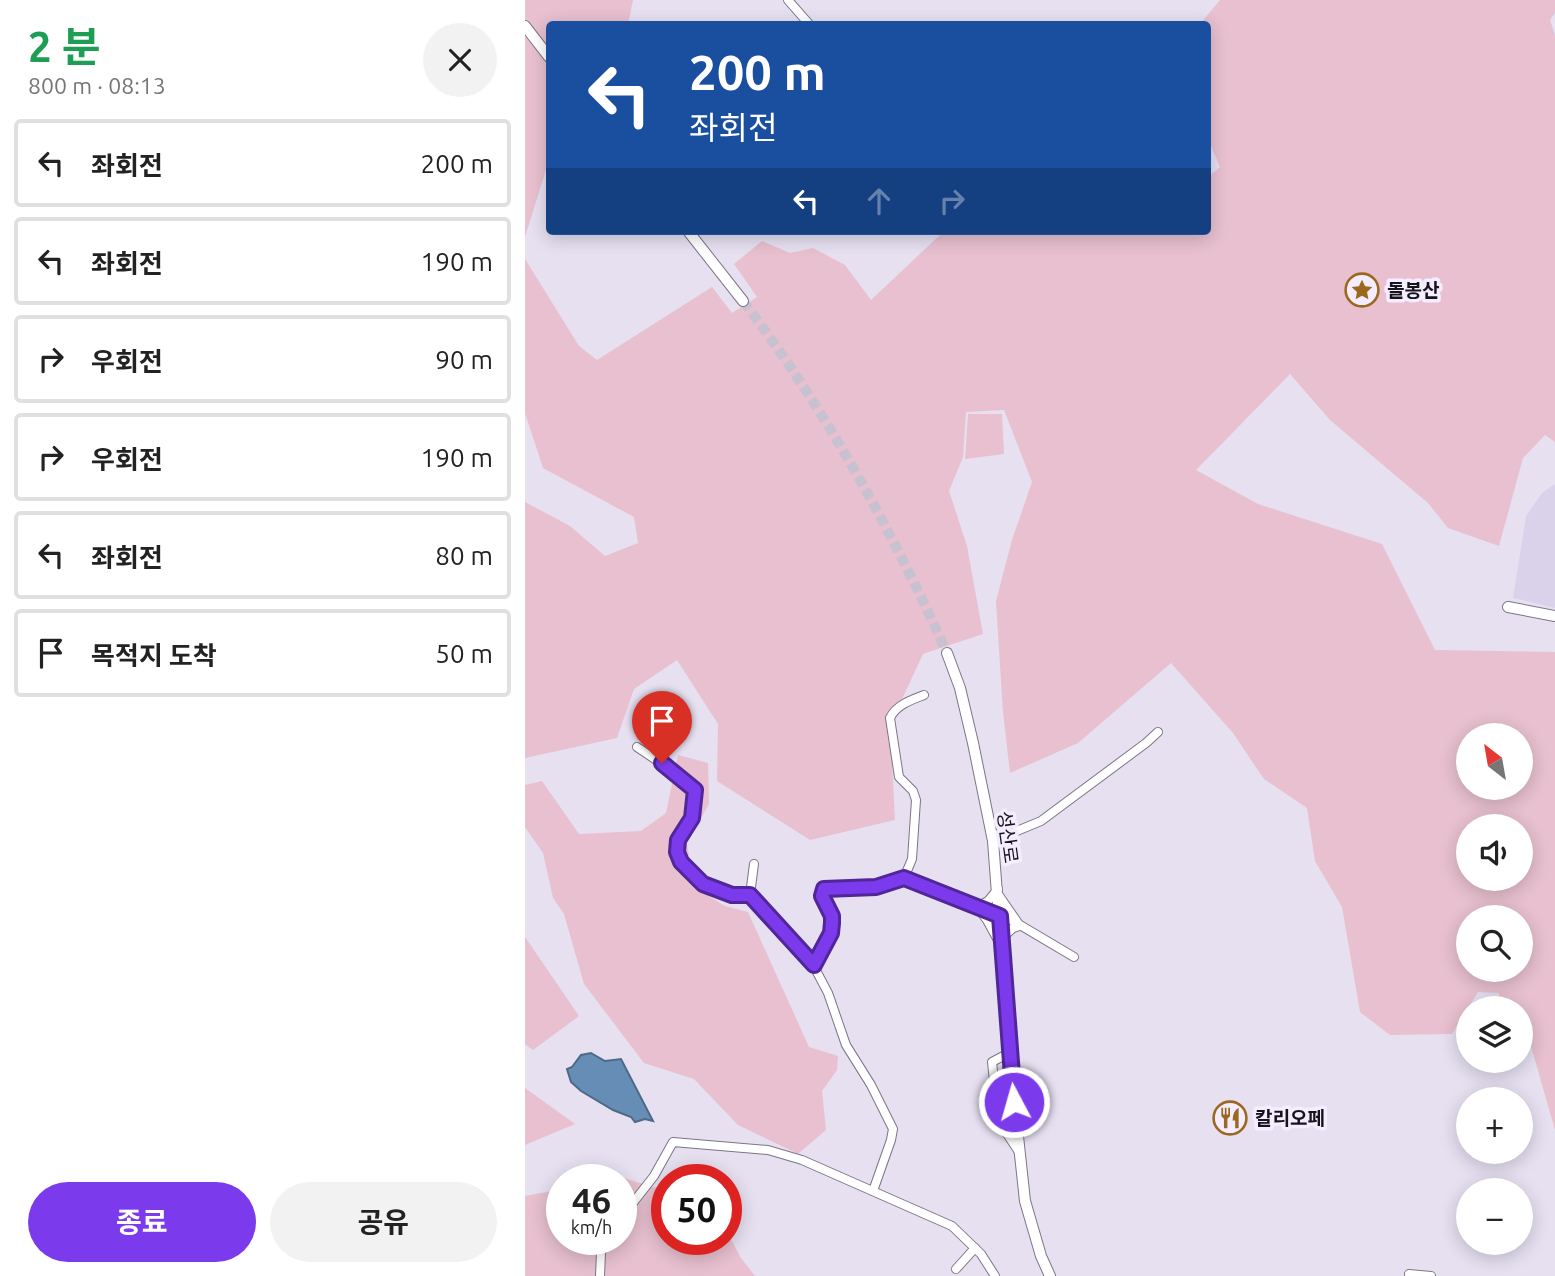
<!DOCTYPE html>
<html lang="ko">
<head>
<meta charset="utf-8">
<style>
	:root { --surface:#fff; --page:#f2f2f2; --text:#222; --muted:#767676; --line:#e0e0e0; --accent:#7c3aed }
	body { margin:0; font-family:Ubuntu,"Noto Sans KR",sans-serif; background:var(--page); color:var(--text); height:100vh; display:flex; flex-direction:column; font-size:26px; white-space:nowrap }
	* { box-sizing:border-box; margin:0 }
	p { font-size:23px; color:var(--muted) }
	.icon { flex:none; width:38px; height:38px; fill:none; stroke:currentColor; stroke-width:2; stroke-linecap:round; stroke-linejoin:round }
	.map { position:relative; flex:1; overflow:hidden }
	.drawer { display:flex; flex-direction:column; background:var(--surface); width:525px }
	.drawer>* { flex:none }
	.hud { position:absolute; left:21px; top:21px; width:665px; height:214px; border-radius:7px; box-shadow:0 4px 18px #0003; background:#1a4fa0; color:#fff; overflow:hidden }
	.needle { width:46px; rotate:329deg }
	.fabs { position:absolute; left:931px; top:723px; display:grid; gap:14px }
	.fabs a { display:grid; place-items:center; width:77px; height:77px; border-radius:50%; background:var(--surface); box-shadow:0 4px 18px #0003; font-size:35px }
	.speed { position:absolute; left:21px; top:1164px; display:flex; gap:14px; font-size:35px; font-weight:700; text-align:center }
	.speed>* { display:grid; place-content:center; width:91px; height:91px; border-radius:50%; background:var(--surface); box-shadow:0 4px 18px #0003; line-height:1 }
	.speed small { font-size:18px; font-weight:400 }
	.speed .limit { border:10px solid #d22; background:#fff; color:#111 }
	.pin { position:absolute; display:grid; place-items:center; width:60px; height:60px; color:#fff; margin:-72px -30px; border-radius:50% 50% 50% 0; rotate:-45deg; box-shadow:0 0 7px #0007 }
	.pin .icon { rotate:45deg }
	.me { position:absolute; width:77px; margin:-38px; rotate:354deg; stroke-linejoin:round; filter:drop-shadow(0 0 5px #0008) }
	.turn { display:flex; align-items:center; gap:24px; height:147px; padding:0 28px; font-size:32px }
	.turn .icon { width:91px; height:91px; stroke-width:2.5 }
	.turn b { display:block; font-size:49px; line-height:60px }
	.lanes { display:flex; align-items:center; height:66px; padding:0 28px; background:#0003; justify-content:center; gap:35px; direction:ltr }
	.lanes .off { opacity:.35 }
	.round { display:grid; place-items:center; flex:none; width:74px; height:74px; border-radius:37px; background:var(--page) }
	.headline { display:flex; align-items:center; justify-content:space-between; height:119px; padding:0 28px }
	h1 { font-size:42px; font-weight:700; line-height:52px; color:#1e9e55 }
	.cta { display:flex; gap:14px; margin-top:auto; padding:14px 28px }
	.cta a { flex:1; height:80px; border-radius:42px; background:var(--accent); color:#fff; font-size:28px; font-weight:700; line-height:80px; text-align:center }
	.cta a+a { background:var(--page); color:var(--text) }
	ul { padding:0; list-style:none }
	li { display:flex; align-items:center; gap:21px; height:88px; margin:0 14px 10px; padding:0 14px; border:4px solid var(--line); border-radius:7px }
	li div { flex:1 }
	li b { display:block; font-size:26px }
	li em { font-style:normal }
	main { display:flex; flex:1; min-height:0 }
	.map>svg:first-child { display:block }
</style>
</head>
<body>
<main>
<section class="drawer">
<div class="headline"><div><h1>2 분</h1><p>800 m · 08:13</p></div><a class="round"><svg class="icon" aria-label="close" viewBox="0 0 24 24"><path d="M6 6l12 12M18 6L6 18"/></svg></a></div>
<ul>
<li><svg class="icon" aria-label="left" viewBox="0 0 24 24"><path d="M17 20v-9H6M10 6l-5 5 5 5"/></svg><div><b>좌회전</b></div><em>200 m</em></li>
<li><svg class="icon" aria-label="left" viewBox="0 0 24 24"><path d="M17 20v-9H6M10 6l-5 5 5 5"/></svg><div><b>좌회전</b></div><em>190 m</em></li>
<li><svg class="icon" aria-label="right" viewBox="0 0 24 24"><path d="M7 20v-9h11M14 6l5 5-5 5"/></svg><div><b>우회전</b></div><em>90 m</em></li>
<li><svg class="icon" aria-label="right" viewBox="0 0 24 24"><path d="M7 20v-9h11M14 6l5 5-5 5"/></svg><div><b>우회전</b></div><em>190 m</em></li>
<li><svg class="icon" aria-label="left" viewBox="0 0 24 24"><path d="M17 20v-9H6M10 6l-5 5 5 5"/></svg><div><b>좌회전</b></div><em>80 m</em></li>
<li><svg class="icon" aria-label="arrive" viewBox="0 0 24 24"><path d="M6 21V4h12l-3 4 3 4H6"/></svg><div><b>목적지 도착</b></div><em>50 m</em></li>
</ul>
<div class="cta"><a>종료</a><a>공유</a></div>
</section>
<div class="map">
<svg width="1030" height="1276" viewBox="0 0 1030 1276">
	<rect width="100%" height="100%" fill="#e6e0f1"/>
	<!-- built -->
	<polygon fill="#dad2ea" points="1030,484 1030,608 988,598 1001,516 1017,493"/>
	<!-- green -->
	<g fill="#e8c0cf" fill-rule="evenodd">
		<polygon points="0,0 108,0 103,24 24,24 24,160 0,237"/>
		<path d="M695,0H1030V13L1025,20L1030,35V442L1020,435L998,458L974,546L923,528L903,503L805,420L765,374L671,470L733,504L857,544L910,650L1030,652V1130L1003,1036L996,1035V1008H974V993L953,992L927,1034L865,1035L835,1012L817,907L790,861L782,808L739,779L708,733L646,663L553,743L485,773L478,712L471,601L487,540L507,482L479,410L441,412L438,457L424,491L442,546L458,634L398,654L365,725L370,820L285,840L192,781L193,724L152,660L109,689L92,738L0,758V502L45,526L80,556L113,543L109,517L18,468L0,413V259L54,346L72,360L187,287L207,313L232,297L209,264L237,241L265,253L288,248L320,265L346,300L415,235L446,231H682L683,177L695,167L683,139L682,24H675ZM943,735H996V788H943ZM943,826H996V878H943ZM943,917H996V970H943Z"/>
		<polygon points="443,414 477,414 479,454 440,459"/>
		<polygon points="153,755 183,763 184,804 162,843 169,887 200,906 223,912 284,1047 313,1056 312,1070 297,1091 301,1130 273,1154 213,1125 169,1079 119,1063 59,984 39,914 28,898 18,853 0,827 0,785 17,781 54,834 116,831 141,813"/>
		<polygon points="0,937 54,1016 8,1050 0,1044"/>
		<polygon points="0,1088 50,1124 0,1145"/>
		<polygon points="98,1178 142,1191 142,1239 201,1239 201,1230 216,1258 230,1276 0,1276 0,1196 37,1189 37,1239 96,1239 96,1180 92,1179"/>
	</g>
	<!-- water -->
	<polygon fill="#668db5" stroke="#4e6986" stroke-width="2" points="66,1053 80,1061 96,1059 128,1121 120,1119 110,1122 106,1117 88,1110 56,1091 46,1082 42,1069 47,1067 56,1055"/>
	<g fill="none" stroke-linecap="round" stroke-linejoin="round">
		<!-- secondary-tunnel -->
		<path stroke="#c7c1d1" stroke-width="10" stroke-dasharray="10 5" stroke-linecap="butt" d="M218,301C301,410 366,529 422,653"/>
		<defs>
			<g id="street">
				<polyline points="263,0 284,24"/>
				<polyline points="112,747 155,776 170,790 167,818 153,840 152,852 156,862 178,884 207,895 225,895 285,959 303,993 321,1045 346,1085 368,1129 366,1140 348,1191"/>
				<polyline points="468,841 516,821 621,743 633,732"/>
				<path d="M379,878L387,859L391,800L388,791L374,777L365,718C371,705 386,700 399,695"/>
				<polyline points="473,889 463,901 452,907 462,920 474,942"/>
				<polyline points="473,894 495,926 488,928 476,939"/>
				<polyline points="225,895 229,864"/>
				<path d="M289,965C297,953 311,933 307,917C305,910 300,903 297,896L299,889L351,887L379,878L490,922L549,957"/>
				<polyline points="484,1053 467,1062 473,1120 494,1152"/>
				<polyline points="96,1218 129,1176 148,1142 243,1150 277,1160 427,1226 456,1254 470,1276"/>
				<polyline points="431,1269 450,1248"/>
				<polyline points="884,1274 906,1276"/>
				<polyline points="75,1276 76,1252 83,1239"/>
			</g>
			<g id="secondary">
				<polyline points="0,26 24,57"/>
				<polyline points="163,231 218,301"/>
				<polyline points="983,607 1030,616"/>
				<polyline points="422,653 435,688 448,743 468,841 484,1053 500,1201 516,1256 525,1276"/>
			</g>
		</defs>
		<!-- street casing -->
		<use href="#street" stroke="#7b7685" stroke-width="10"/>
		<!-- secondary casing -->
		<use href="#secondary" stroke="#7b7685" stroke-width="12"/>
		<!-- street -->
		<use href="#street" stroke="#fff" stroke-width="8"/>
		<!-- secondary -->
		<use href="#secondary" stroke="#fff" stroke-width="10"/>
	</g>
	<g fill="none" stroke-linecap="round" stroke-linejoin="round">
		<defs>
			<polyline id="route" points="137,763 170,790 167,818 153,840 152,852 156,862 178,884 207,895 225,895 289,965 306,933 307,923 307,916 297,896 299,889 351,887 379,878 475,916 489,1102"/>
		</defs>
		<!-- route casing -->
		<use href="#route" stroke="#51269a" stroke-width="18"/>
		<!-- route -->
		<use href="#route" stroke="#7c3aed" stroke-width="12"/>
	</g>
	<!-- icons -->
	<defs>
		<symbol id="sight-ring" viewBox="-11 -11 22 22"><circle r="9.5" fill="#f3edff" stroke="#9b681d" stroke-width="1.5"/><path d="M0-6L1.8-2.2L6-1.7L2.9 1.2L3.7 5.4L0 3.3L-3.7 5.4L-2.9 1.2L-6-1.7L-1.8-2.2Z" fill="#9b681d"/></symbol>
		<symbol id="restaurant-ring" viewBox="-11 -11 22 22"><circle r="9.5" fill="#f3edff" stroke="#9b681d" stroke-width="1.5"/><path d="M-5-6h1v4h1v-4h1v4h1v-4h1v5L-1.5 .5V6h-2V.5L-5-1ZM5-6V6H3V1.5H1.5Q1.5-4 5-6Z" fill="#9b681d"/></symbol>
	</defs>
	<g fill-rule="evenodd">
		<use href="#sight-ring" x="818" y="271" width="38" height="38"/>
		<use href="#restaurant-ring" x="686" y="1099" width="38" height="38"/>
	</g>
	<g text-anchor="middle" stroke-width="7" stroke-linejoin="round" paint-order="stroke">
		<!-- poi labels -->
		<g font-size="19" font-weight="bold" fill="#16141a" stroke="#f3edff" text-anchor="start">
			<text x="862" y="297">돌봉산</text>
			<text x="730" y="1125">칼리오페</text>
		</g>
		<!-- street labels -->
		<g font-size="19" fill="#16141a" stroke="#f3edff">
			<text transform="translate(483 837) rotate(82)" y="7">성산로</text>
		</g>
	</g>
</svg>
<div class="fabs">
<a><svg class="needle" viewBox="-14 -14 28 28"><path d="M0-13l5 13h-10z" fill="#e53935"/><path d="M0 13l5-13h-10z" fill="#767676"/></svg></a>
<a><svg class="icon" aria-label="sound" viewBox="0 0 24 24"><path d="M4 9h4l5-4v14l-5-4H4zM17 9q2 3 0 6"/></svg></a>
<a><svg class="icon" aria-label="search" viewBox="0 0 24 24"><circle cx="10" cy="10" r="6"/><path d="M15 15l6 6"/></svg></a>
<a><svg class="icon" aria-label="layers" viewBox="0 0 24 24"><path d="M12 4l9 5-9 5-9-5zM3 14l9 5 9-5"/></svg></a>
<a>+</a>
<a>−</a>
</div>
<div class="speed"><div>46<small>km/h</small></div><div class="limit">50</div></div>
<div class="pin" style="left:137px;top:763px;background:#d93025"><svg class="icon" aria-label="arrive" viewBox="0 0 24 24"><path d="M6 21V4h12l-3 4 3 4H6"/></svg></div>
<svg class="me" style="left:489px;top:1102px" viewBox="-20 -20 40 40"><circle r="17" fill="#7c3aed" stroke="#fff" stroke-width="3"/><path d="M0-11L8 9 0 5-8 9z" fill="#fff"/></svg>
<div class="hud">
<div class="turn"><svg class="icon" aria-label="left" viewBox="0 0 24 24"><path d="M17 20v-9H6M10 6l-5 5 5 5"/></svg><div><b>200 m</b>좌회전</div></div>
<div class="lanes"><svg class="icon" aria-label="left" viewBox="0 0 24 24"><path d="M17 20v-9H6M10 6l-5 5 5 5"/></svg><svg class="icon off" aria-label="ahead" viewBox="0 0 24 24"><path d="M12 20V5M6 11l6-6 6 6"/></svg><svg class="icon off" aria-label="right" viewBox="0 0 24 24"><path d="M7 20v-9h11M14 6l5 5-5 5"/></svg></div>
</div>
</div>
</main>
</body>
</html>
